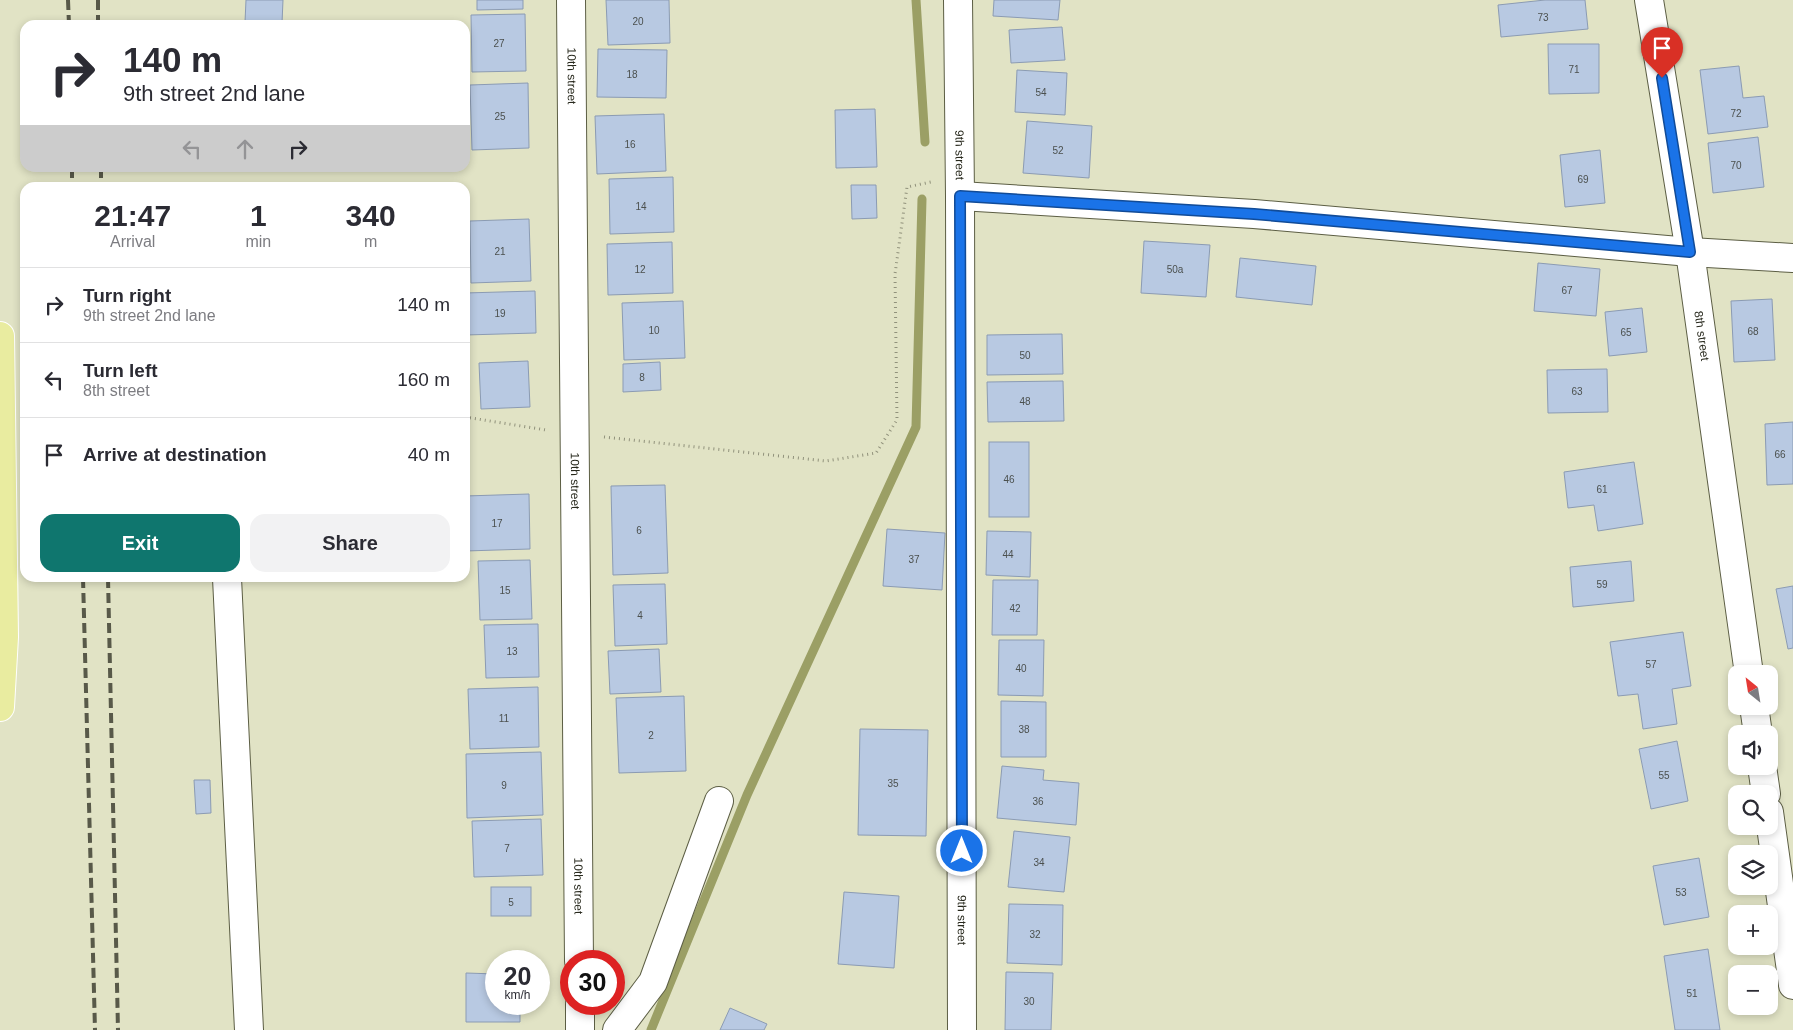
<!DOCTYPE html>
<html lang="en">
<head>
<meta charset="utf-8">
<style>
	:root { --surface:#fff; --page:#f2f2f3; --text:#2b2b33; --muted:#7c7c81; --line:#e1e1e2; --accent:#0f766e }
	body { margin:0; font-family:Arial,sans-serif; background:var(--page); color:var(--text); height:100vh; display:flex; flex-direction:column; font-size:19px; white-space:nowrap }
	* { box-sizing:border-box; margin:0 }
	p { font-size:16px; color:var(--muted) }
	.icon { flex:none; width:28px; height:28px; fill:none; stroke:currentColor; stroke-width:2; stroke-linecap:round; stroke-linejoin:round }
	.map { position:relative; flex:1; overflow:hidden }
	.drawer { position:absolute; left:20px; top:182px; width:450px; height:400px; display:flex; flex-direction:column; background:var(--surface); border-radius:15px; box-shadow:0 2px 8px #0003 }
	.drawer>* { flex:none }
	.banner { position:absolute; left:20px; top:20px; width:450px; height:152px; border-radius:15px; box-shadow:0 2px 8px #0003; background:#fff; color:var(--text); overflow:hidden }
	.needle { width:32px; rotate:330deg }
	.controls { position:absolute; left:1728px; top:665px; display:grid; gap:10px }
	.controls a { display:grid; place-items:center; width:50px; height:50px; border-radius:10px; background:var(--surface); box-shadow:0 2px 8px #0003; font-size:25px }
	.speed { position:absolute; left:485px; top:950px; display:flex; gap:10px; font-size:25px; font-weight:700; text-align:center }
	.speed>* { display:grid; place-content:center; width:65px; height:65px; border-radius:50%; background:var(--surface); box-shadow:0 2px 8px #0003; line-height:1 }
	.speed small { font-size:12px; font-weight:400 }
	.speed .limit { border:8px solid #d22; background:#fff; color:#111 }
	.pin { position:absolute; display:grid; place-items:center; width:42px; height:42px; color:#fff; margin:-51px -21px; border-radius:50% 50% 50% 0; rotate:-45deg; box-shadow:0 0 5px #0007 }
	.pin .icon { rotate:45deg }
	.me { position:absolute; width:55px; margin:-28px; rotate:0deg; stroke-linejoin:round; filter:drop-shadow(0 0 4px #0008) }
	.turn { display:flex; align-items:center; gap:18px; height:105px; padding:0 20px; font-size:22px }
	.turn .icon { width:65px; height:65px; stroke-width:2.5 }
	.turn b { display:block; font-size:35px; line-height:42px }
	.lanes { display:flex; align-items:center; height:48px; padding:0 20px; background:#0003; justify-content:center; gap:25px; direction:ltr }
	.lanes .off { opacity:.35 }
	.eta { display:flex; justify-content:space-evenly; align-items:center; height:85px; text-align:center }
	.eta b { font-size:30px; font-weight:800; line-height:35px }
	.primary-button { display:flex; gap:10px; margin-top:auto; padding:10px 20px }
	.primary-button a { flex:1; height:58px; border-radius:15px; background:var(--accent); color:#fff; font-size:20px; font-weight:800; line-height:58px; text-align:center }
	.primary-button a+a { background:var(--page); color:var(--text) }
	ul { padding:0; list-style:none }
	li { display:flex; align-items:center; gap:15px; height:75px; padding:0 20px; border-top:1px solid var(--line) }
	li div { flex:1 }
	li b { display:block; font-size:19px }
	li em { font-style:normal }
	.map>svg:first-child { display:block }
</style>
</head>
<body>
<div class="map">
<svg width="1793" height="1030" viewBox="0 0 1793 1030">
	<rect width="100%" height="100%" fill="#e1e3c5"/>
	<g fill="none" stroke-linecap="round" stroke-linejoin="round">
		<!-- stream -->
		<g stroke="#9b9f65" stroke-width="9">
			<polyline points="916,0 925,142"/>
			<polyline points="651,1030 747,795 916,427 922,199"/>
		</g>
	</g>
	<!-- building -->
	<g fill="#b8c9e2" stroke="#8b9bb3">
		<polygon points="246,0 283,0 282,23 245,22"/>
		<polygon points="477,0 523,0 523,9 477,10"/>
		<polygon points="606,0 669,0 670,43 608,45"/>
		<polygon points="994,0 1060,0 1058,20 993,16"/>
		<polygon points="1545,0 1585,0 1588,29 1501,37 1498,5"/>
		<polygon points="525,14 526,71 472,72 471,15"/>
		<polygon points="1062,27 1065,60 1011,63 1009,30"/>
		<polygon points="1548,44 1599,44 1599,93 1549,94"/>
		<polygon points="598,49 667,50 666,98 597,97"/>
		<polygon points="1739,66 1743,98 1764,96 1768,127 1708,134 1700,70"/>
		<polygon points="1017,70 1067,73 1065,115 1015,112"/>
		<polygon points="528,83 529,148 472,150 470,85"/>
		<polygon points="875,109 877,167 836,168 835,110"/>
		<polygon points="664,114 666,171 597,174 595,116"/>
		<polygon points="1027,121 1092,126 1089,178 1023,173"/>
		<polygon points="1758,137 1764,187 1713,193 1708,143"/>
		<polygon points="1600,150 1605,203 1565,207 1560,155"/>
		<polygon points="673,177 674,232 610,234 609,179"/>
		<polygon points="851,185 876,185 877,218 852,219"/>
		<polygon points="529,219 531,281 471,283 470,221"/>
		<polygon points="1144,241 1210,245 1206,297 1141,293"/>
		<polygon points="672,242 673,293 608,295 607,244"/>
		<polygon points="1240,258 1316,266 1312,305 1236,297"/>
		<polygon points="1538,263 1600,269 1596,316 1534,311"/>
		<polygon points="535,291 536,333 465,335 465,293"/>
		<polygon points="1772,299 1775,360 1734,362 1731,301"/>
		<polygon points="683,301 685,358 624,360 622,303"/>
		<polygon points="1642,308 1647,352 1609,356 1605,312"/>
		<polygon points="1062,334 1063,374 987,375 987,335"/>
		<polygon points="528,361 530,407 481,409 479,363"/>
		<polygon points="660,362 661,390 623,392 623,364"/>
		<polygon points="1607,369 1608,412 1548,413 1547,370"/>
		<polygon points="1063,381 1064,421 988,422 987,382"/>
		<polygon points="1793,422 1793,484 1767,485 1765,424"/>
		<rect x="989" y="442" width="40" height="75"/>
		<polygon points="1634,462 1643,524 1598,531 1594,505 1568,508 1564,472"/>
		<polygon points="665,485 668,573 613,575 611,486"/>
		<polygon points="529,494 530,549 465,551 465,496"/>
		<polygon points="887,529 945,533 942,590 883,586"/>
		<polygon points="987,531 1031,532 1030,577 986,575"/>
		<polygon points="530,560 532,619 480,620 478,561"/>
		<polygon points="1631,561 1634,601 1573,607 1570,567"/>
		<polygon points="993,580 1038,580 1037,635 992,635"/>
		<polygon points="665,584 667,644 615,646 613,585"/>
		<polygon points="1793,586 1793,648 1788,649 1776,589"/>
		<polygon points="538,624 539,677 486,678 484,625"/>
		<polygon points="1683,632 1691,686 1672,689 1677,724 1643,729 1638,694 1618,696 1610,642"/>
		<polygon points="999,640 1044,640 1043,696 998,695"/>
		<polygon points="659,649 661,692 610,694 608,651"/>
		<polygon points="538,687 539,747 470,749 468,689"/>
		<polygon points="684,696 686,771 619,773 616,698"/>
		<polygon points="1001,701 1046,702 1046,757 1001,757"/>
		<polygon points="860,729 928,730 926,836 858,835"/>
		<polygon points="1677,741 1688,801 1651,809 1639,749"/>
		<polygon points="541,752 543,815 467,818 466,754"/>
		<polygon points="1002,766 1044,770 1043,780 1079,783 1076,825 997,818"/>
		<polygon points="194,780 210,780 211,813 196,814"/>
		<polygon points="541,819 543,875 474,877 472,821"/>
		<polygon points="1014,831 1070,837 1064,892 1008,887"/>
		<polygon points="1699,858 1709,917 1664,925 1653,866"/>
		<rect x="491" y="887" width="40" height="29"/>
		<polygon points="844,892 899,896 894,968 838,964"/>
		<polygon points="1009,904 1063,905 1062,965 1007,963"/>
		<polygon points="1708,949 1720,1030 1675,1030 1664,956"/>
		<polygon points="1006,972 1053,973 1051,1030 1005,1030"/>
		<polygon points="466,973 496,974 496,1004 520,1004 520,1022 466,1022"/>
		<polygon points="730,1008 767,1024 764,1030 720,1030"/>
	</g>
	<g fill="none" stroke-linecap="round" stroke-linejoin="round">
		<defs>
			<g id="minor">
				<path id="s1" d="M571,0L579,961"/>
				<path id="s2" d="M958,0L960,196L962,1030"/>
				<path id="s3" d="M1649,0L1690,252L1749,674"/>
				<polyline points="960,196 1254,214 1690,252 1793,258"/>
				<polyline points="227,578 249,1030"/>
				<polyline points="1754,706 1758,734"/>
				<polyline points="1762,766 1766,794"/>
				<polyline points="1769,812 1793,985"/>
				<polyline points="580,1004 580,1030"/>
				<polyline points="617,1030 653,982 719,801"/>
			</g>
			<polyline id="major" points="0,336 4,637 0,707"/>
		</defs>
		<!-- minor casing -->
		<use href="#minor" stroke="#5c5e44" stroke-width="30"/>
		<!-- major casing -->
		<use href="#major" stroke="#fff" stroke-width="30"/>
		<!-- path -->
		<g stroke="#90917b" stroke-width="3" stroke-dasharray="1 4" stroke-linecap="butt">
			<polyline points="465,417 546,430"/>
			<polyline points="604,437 826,461 876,453 897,420 895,274 907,187 931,182"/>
		</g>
		<!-- minor -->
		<use href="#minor" stroke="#fff" stroke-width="28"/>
		<!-- major -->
		<use href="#major" stroke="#e9eca0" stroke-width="28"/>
		<!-- rail -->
		<g stroke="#585949" stroke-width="4" stroke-dasharray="10 5" stroke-linecap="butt">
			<polyline points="68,0 69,25"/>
			<polyline points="98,0 98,25"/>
			<polyline points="72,168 72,188"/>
			<polyline points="101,168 101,188"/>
			<polyline points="83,578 95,1030"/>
			<polyline points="108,578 118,1030"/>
		</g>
	</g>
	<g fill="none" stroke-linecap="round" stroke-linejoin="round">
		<defs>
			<polyline id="route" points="962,851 960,196 1254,214 1690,252 1662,78"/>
		</defs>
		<!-- route casing -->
		<use href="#route" stroke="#114b97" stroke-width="12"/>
		<!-- route -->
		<use href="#route" stroke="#1a73e8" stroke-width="9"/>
	</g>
	<g text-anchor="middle" stroke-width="4" stroke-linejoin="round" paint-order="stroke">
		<!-- number labels -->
		<g font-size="10" fill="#4b504e">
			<text x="1543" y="21">73</text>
			<text x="638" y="25">20</text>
			<text x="499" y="47">27</text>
			<text x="1574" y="73">71</text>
			<text x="632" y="78">18</text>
			<text x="1041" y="96">54</text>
			<text x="1736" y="117">72</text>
			<text x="500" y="120">25</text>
			<text x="630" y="148">16</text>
			<text x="1058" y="154">52</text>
			<text x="1736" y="169">70</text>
			<text x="1583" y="183">69</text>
			<text x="641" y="210">14</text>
			<text x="500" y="255">21</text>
			<text x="640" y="273">12</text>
			<text x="1175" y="273">50a</text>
			<text x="1567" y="294">67</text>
			<text x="500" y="317">19</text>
			<text x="654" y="334">10</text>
			<text x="1753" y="335">68</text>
			<text x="1626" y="336">65</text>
			<text x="1025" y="359">50</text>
			<text x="642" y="381">8</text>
			<text x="1577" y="395">63</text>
			<text x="1025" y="405">48</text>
			<text x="1780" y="458">66</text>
			<text x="1009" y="483">46</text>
			<text x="1602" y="493">61</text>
			<text x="497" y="527">17</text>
			<text x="639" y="534">6</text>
			<text x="1008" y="558">44</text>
			<text x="914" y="563">37</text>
			<text x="1602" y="588">59</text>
			<text x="505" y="594">15</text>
			<text x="1015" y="612">42</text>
			<text x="640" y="619">4</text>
			<text x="512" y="655">13</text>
			<text x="1651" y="668">57</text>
			<text x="1021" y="672">40</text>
			<text x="504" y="722">11</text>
			<text x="1024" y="733">38</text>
			<text x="651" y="739">2</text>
			<text x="1664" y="779">55</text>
			<text x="893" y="787">35</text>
			<text x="504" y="789">9</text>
			<text x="1038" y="805">36</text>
			<text x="507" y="852">7</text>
			<text x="1039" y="866">34</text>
			<text x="1681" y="896">53</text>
			<text x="511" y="906">5</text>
			<text x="1035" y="938">32</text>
			<text x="1692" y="997">51</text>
			<text x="1029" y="1005">30</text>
		</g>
		<!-- street labels -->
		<g font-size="12" fill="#27281c" stroke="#fff">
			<text dy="4" stroke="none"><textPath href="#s1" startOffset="76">10th street</textPath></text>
			<text dy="4" stroke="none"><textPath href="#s2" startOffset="155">9th street</textPath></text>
			<text dy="4" stroke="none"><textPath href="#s3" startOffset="340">8th street</textPath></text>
			<text dy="4" stroke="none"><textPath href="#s1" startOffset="481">10th street</textPath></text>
			<text dy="4" stroke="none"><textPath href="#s1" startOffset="886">10th street</textPath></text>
			<text dy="4" stroke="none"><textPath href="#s2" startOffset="920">9th street</textPath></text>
		</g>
	</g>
</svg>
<div class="controls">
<a><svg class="needle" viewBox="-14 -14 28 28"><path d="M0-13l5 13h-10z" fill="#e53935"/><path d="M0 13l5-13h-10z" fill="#7c7c81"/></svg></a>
<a><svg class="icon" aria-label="sound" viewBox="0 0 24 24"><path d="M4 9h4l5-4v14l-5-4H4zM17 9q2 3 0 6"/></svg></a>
<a><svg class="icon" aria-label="search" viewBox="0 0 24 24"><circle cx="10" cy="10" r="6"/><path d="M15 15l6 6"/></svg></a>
<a><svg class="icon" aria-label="layers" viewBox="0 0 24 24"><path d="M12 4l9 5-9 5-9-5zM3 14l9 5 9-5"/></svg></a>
<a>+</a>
<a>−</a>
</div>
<div class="speed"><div>20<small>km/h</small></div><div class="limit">30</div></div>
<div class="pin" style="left:1662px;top:78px;background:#d93025"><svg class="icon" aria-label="arrive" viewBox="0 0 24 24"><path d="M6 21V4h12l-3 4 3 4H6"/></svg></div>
<svg class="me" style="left:962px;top:851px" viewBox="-20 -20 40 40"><circle r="17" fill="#1a73e8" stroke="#fff" stroke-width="3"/><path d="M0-11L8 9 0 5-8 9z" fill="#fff"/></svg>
<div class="banner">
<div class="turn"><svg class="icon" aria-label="right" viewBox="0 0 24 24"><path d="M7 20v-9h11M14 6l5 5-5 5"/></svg><div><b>140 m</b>9th street 2nd lane</div></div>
<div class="lanes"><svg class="icon off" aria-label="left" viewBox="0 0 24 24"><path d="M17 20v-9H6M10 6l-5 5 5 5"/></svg><svg class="icon off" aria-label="ahead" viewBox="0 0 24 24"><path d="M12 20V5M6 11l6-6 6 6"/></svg><svg class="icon" aria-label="right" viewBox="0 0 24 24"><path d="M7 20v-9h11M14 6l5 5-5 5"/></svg></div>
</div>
<section class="drawer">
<div class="eta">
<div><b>21:47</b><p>Arrival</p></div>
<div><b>1</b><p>min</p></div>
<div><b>340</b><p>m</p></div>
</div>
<ul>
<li><svg class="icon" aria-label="right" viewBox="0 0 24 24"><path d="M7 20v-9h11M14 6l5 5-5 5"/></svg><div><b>Turn right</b><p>9th street 2nd lane</p></div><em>140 m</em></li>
<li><svg class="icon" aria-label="left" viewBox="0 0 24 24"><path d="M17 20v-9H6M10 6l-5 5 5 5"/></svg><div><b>Turn left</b><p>8th street</p></div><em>160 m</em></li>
<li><svg class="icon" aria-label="arrive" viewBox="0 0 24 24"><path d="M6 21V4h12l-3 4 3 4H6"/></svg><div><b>Arrive at destination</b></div><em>40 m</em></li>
</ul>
<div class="primary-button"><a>Exit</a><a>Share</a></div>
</section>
</div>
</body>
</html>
